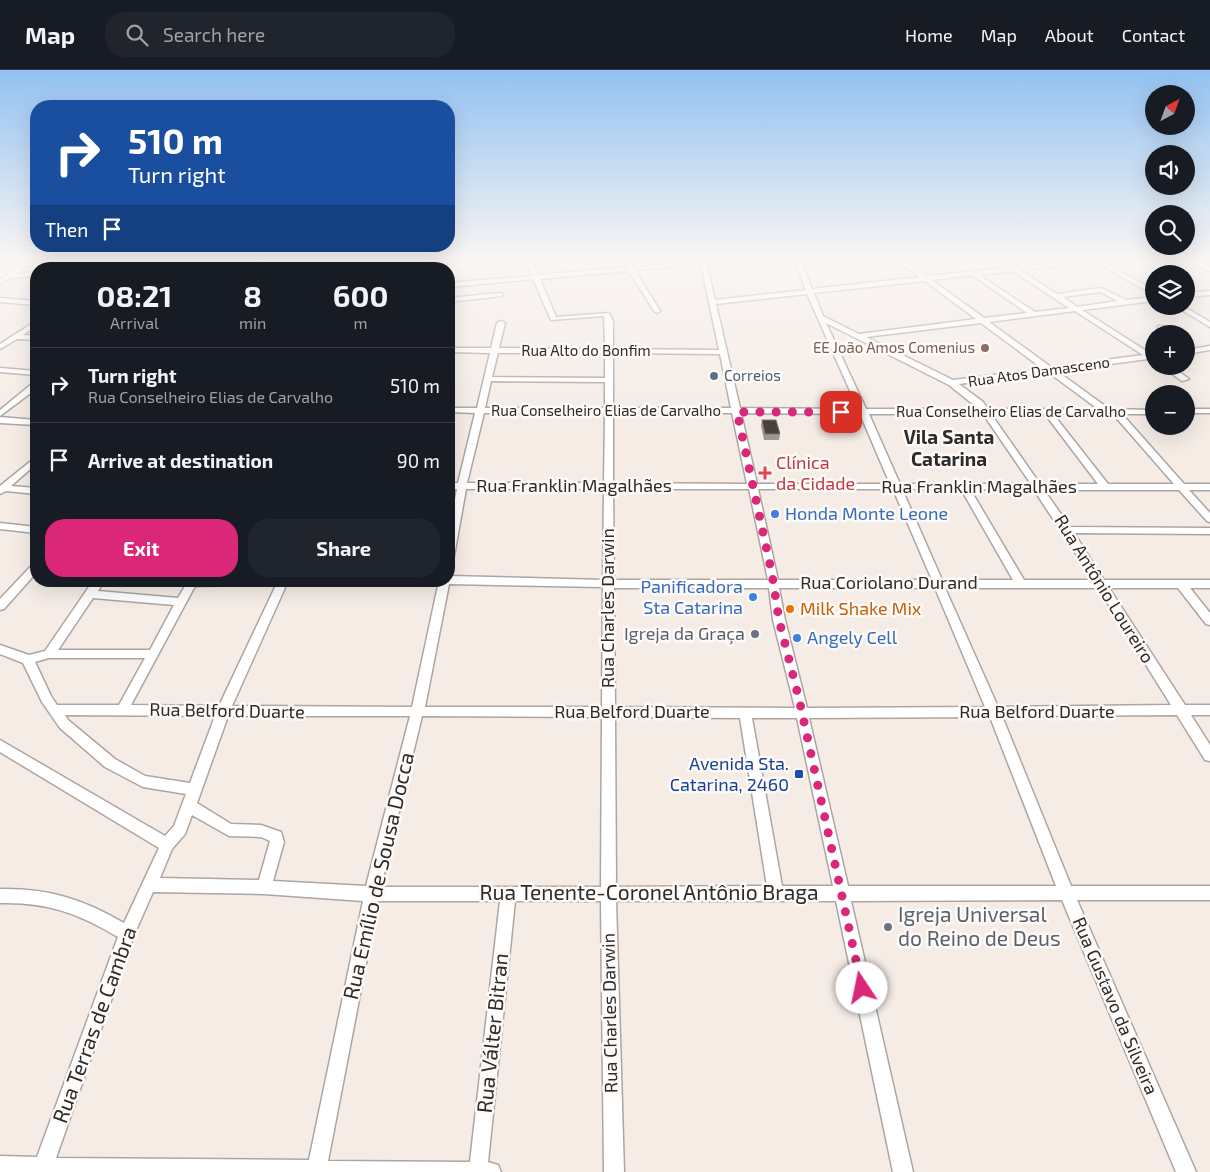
<!DOCTYPE html>
<html lang="en">
<head>
<meta charset="utf-8">
<style>
	:root { --surface:#171b24; --page:#20242c; --text:#f1f3f6; --muted:#9ea1a6; --line:#363941; --accent:#db2777 }
	body { margin:0; font-family:"Exo 2",sans-serif; background:var(--page); color:var(--text); height:100vh; display:flex; flex-direction:column; font-size:19px; white-space:nowrap }
	* { box-sizing:border-box; margin:0 }
	p { font-size:16px; color:var(--muted) }
	.icon { flex:none; width:28px; height:28px; fill:none; stroke:currentColor; stroke-width:2; stroke-linecap:round; stroke-linejoin:round }
	.map { position:relative; flex:1; overflow:hidden }
	.sheet { position:absolute; left:30px; top:192px; width:425px; height:325px; display:flex; flex-direction:column; background:var(--surface); border-radius:20px; box-shadow:0 5px 20px #0002 }
	.sheet>* { flex:none }
	.hud { position:absolute; left:30px; top:30px; width:425px; height:152px; border-radius:20px; box-shadow:0 5px 20px #0002; background:#1a4fa0; color:#fff; overflow:hidden }
	.needle { width:32px; rotate:41deg }
	.tools { position:absolute; left:1145px; top:15px; display:grid; gap:10px }
	.tools a { display:grid; place-items:center; width:50px; height:50px; border-radius:50%; background:var(--surface); box-shadow:0 5px 20px #0002; font-size:25px }
	.pin { position:absolute; display:grid; place-items:center; width:42px; height:42px; color:#fff; margin:-21px; border-radius:10px; box-shadow:0 2px 8px #0006 }
	.me { position:absolute; width:55px; margin:-28px; rotate:349deg; stroke-linejoin:round; filter:drop-shadow(0 0 4px #0008) }
	.turn { display:flex; align-items:center; gap:18px; height:105px; padding:0 15px; font-size:22px }
	.turn .icon { width:65px; height:65px; stroke-width:2.5 }
	.turn b { display:block; font-size:35px; line-height:42px }
	.then { display:flex; align-items:center; height:48px; padding:0 15px; background:#0003; gap:10px; font-size:19px }
	.eta { display:flex; justify-content:space-evenly; align-items:center; height:85px; text-align:center }
	.eta b { font-size:30px; font-weight:700; line-height:35px }
	.cta { display:flex; gap:10px; margin-top:auto; padding:10px 15px }
	.cta a { flex:1; height:58px; border-radius:20px; background:var(--accent); color:#fff; font-size:20px; font-weight:700; line-height:58px; text-align:center }
	.cta a+a { background:var(--page); color:var(--text) }
	ul { padding:0; list-style:none }
	li { display:flex; align-items:center; gap:15px; height:75px; padding:0 15px; border-top:1px solid var(--line) }
	li div { flex:1 }
	li b { display:block; font-size:19px }
	li em { font-style:normal }
	header { display:flex; align-items:center; gap:30px; box-sizing:border-box; height:70px; padding:0 25px; background:var(--surface); border-bottom:1px solid var(--line) }
	header strong { font-size:24px }
	nav { display:flex; gap:28px; margin-inline-start:auto; font-size:18px }
	.search { width:350px; height:45px; background:var(--page); display:flex; align-items:center; gap:12px; box-sizing:border-box; padding:0 18px; border-radius:20px; color:var(--muted); font-size:19px }
	.map>svg:first-child { display:block }
</style>
</head>
<body>
<header>
<strong>Map</strong>
<div class="search"><svg class="icon" aria-label="search" viewBox="0 0 24 24"><circle cx="10" cy="10" r="6"/><path d="M15 15l6 6"/></svg>Search here</div>
<nav><a>Home</a><a>Map</a><a>About</a><a>Contact</a></nav>
</header>
<div class="map">
<svg width="1210" height="1102" viewBox="0 0 1210 1102">
	<rect width="100%" height="100%" fill="#f5ece6"/>
	<g fill="none" stroke-linecap="round" stroke-linejoin="round">
		<defs>
			<g id="minor">
				<polygon points="90,191 96,191 91,199 85,199"/>
				<polygon points="273,191 292,191 289,193 227,199 202,199"/>
				<polygon points="332,191 338,191 337,199 331,199"/>
				<polygon points="485,191 491,191 491,192 488,194"/>
				<path d="M526,191H532L538,205L627,197L623,191H629L633,197L706,191L715,230L806,220L795,191H801L812,219L920,207L899,191H905L927,206L1008,198L999,191H1006L1015,197L1088,191L1085,193L1020,200L1057,224L1101,218L1126,230L1154,227V231L1082,240L1151,284H1154V290L1148,289L1057,301L1109,339L1154,340V344H1122L1184,414H1210V420H1189L1210,443V452L1207,451L1179,420H1044L1070,457L1210,458V464L1074,463L1104,510H1210V518H1190L1210,543V555L1206,554L1178,518H1109L1185,635H1210V645H1191L1210,675V691L1205,690L1177,645L1002,646L1071,816H1210V830H1077L1196,1102H1176L1062,830L851,831L913,1102H893L836,831H616L624,1102H604L601,831H515L488,1092L498,1095L501,1102H0V1086L37,1087L118,867C78,843 47,832 0,833V819C48,818 83,829 124,853L159,778L0,682V670L165,766L174,756L186,724L143,717L105,697L60,658L42,632L23,593L0,584V575L29,585L45,581L93,511H104L98,521L178,528L188,511H251L246,515L195,516L131,635L219,636L278,511H288L232,636L412,637L439,511H449V506L603,510L604,419H466L454,486L449,489V460L457,419H449V413H458L475,343L449,342V338H477L490,283L449,282V278H491L497,253L501,251L505,253L499,278L605,279L604,246L551,250L533,209L449,217V213L532,206ZM701,194L719,280L613,279V251L609,243L556,247L540,209L629,201L654,241L657,243L660,241L635,200ZM1013,201L1069,238L1035,242L979,205ZM972,205L1027,243L984,248L932,210ZM925,211L976,249L859,264L823,246L814,223ZM1100,222L1118,231L1077,237L1063,227ZM807,224L858,339L740,338L716,234ZM1075,241L1143,285L1051,297L989,252ZM826,253L949,315L979,339H866ZM981,253L1043,299L953,310L866,267ZM498,283H605V308L492,307ZM613,283L720,284L731,338H613ZM1048,302L1098,339H988L983,332L959,314ZM491,311L605,312V338H485ZM484,343H605L604,413H467ZM613,343H732L747,414L613,413ZM741,343L860,344L890,414H757ZM869,344H983L1031,414H900ZM991,344H1045L1098,414H1040ZM1053,344H1113L1174,414H1108ZM613,419H749L768,510H614ZM758,419H893L932,510H778ZM902,419H961L1013,510H942ZM970,419L1034,420L1093,510H1024ZM449,514L603,517L602,637H425ZM614,518H769L773,550L795,638L615,637ZM779,518H935L985,637L807,638L785,550ZM945,518H1098L1171,635L998,637ZM93,528L174,535L150,580H58ZM49,588H145L119,635H57L51,626L35,592ZM65,645L215,646L190,713L145,706L115,689L68,650ZM228,646H410L366,816L273,811L284,772L281,762L261,755L231,754L197,733ZM422,646L602,647L601,817H381ZM615,647L740,648L767,816L616,817ZM990,647L1056,816H848L809,648ZM752,648H797L833,816H782ZM192,745L229,766L261,767L270,771L259,810L160,808L172,779L185,764ZM153,822L264,824L363,831L309,1090L56,1088L134,865ZM378,831H500L470,1092L328,1091Z"/>
				<polygon points="1094,191 1101,191 1154,220 1154,225"/>
				<polygon points="1189,191 1196,191 1210,197 1210,201"/>
				<polygon points="434,196 437,199 423,199"/>
				<polygon points="36,202 36,206 10,208 7,206 10,204"/>
				<polygon points="1210,221 1210,225 1186,227 1186,223"/>
				<polygon points="500,223 502,224 502,226 449,232 449,228"/>
				<polygon points="0,228 36,231 36,235 0,232"/>
				<polygon points="1175,236 1183,236 1210,252 1210,257"/>
				<polygon points="36,251 36,256 23,265 36,266 36,270 17,269 0,279 0,274"/>
				<polygon points="1158,256 1164,256 1174,264 1166,264 1158,260"/>
				<polygon points="1210,276 1210,280 1186,284 1186,280"/>
				<polygon points="1161,296 1171,296 1189,309 1182,311"/>
				<polygon points="0,298 36,301 36,305 0,302"/>
				<polygon points="33,313 36,313 36,319 0,346 0,340"/>
				<rect x="1186" y="339" width="24" height="4"/>
				<polygon points="0,347 36,350 36,355 0,353"/>
				<polygon points="36,387 36,394 11,416 36,418 36,424 6,421 0,424 0,416"/>
				<polygon points="0,453 36,457 36,463 0,459"/>
				<polygon points="36,494 36,503 4,539 0,540 0,529 32,495"/>
			</g>
			<polygon id="major" points="28,191 37,191 0,214 0,209"/>
		</defs>
		<!-- minor casing -->
		<use href="#minor" stroke="#aea5a0" stroke-width="3"/>
		<!-- major casing -->
		<use href="#major" stroke="#aea5a0" stroke-width="2"/>
		<!-- minor -->
		<use href="#minor" fill="#fff" fill-rule="evenodd"/>
		<!-- major -->
		<use href="#major" fill="#fff" fill-rule="evenodd"/>
	</g>
	<!-- wall -->
	<polygon fill="#9f9691" points="762,350 780,364 779,370 764,370 761,356"/>
	<!-- building -->
	<polygon fill="#49413c" stroke="#7d746f" points="762,350 776,350 780,364 765,364"/>
	<!-- sky -->
	<linearGradient id="sky" x2="0" y2="1"><stop stop-color="#92c1f1"/><stop offset="0.55" stop-color="#faf6f4"/><stop offset="1" stop-color="#faf6f4" stop-opacity="0"/></linearGradient>
	<rect width="1210" height="345" fill="url(#sky)"/>
	<g fill="none" stroke-linecap="round" stroke-linejoin="round">
		<!-- route -->
		<polyline stroke="#db2777" stroke-width="9" stroke-dasharray="0 16.2" points="841,342 737,342 772,504 779,550 799,629 862,918"/>
	</g>
	<!-- markers -->
	<circle fill="#8d6e63" stroke="#fefaf8" stroke-width="2" cx="985" cy="278" r="5"/>
	<circle fill="#5c6f8a" stroke="#fefaf8" stroke-width="2" cx="714" cy="306" r="5"/>
	<path fill="#e0444e" stroke="#fefaf8" stroke-width="2" d="M762.5 395.5h5v5h5v5h-5v5h-5v-5h-5v-5h5z"/>
	<g fill="#3f7fe0" stroke="#fefaf8" stroke-width="2">
		<circle cx="775" cy="444" r="5"/>
		<circle cx="753" cy="527" r="5"/>
		<circle cx="797" cy="568" r="5"/>
	</g>
	<circle fill="#e8710a" stroke="#fefaf8" stroke-width="2" cx="790" cy="539" r="5"/>
	<g fill="#6b7280" stroke="#fefaf8" stroke-width="2">
		<circle cx="755" cy="564" r="5"/>
		<circle cx="888" cy="857" r="5"/>
	</g>
	<rect fill="#1a4fb4" stroke="#fefaf8" stroke-width="2" x="794" y="699" width="10" height="10" rx="2.5"/>
	<g text-anchor="middle" stroke-width="5" stroke-linejoin="round" paint-order="stroke">
		<!-- far-education labels -->
		<g font-size="15" fill="#785e54" stroke="#fefaf8" text-anchor="end">
			<text x="975" y="283">EE João Amos Comenius</text>
		</g>
		<!-- far-street labels -->
		<g font-size="15" fill="#2e2b29" stroke="#fefaf8">
			<text x="586" y="286">Rua Alto do Bonfim</text>
			<text transform="translate(1039 302) rotate(-8)" y="5">Rua Atos Damasceno</text>
			<text x="606" y="346">Rua Conselheiro Elias de Carvalho</text>
			<text x="1011" y="347">Rua Conselheiro Elias de Carvalho</text>
		</g>
		<!-- far-service labels -->
		<g font-size="15" fill="#4e5e75" stroke="#fefaf8" text-anchor="start">
			<text x="724" y="311">Correios</text>
		</g>
		<!-- health labels -->
		<g font-size="18" fill="#be3a42" stroke="#fefaf8" text-anchor="start">
			<text x="776" y="399">Clínica<tspan x="776" dy="21">da Cidade</tspan></text>
		</g>
		<!-- street labels -->
		<g font-size="18" fill="#2e2b29" stroke="#fefaf8">
			<text x="574" y="422">Rua Franklin Magalhães</text>
			<text x="979" y="423">Rua Franklin Magalhães</text>
			<text x="889" y="519">Rua Coriolano Durand</text>
			<text transform="translate(1104 519) rotate(58)" y="6">Rua Antônio Loureiro</text>
			<text transform="translate(608 538) rotate(-90)" y="6">Rua Charles Darwin</text>
			<text transform="translate(227 641) rotate(1)" y="6">Rua Belford Duarte</text>
			<text x="632" y="648">Rua Belford Duarte</text>
			<text x="1037" y="648">Rua Belford Duarte</text>
			<text transform="translate(1115 936) rotate(67)" y="6">Rua Gustavo da Silveira</text>
			<text transform="translate(610 943) rotate(-91)" y="6">Rua Charles Darwin</text>
		</g>
		<!-- shop labels -->
		<g font-size="18" fill="#366cbe" stroke="#fefaf8" text-anchor="start">
			<text x="785" y="450">Honda Monte Leone</text>
			<text x="743" y="523" text-anchor="end">Panificadora<tspan x="743" dy="21">Sta Catarina</tspan></text>
			<text x="807" y="574">Angely Cell</text>
		</g>
		<!-- food labels -->
		<g font-size="18" fill="#c56008" stroke="#fefaf8" text-anchor="start">
			<text x="800" y="545">Milk Shake Mix</text>
		</g>
		<!-- worship labels -->
		<g font-size="18" fill="#5b616d" stroke="#fefaf8" text-anchor="end">
			<text x="745" y="570">Igreja da Graça</text>
		</g>
		<!-- transit labels -->
		<g font-size="18" fill="#164399" stroke="#fefaf8" text-anchor="end">
			<text x="789" y="700">Avenida Sta.<tspan x="789" dy="21">Catarina, 2460</tspan></text>
		</g>
		<!-- far-district labels -->
		<g font-size="19" font-weight="bold" fill="#2e2b29" stroke="#fefaf8">
			<text x="949" y="374">Vila Santa<tspan x="949" dy="22">Catarina</tspan></text>
		</g>
		<!-- near-street labels -->
		<g font-size="21" fill="#2e2b29" stroke="#fefaf8">
			<text transform="translate(379 806) rotate(-77)" y="7">Rua Emílio de Sousa Docca</text>
			<text x="649" y="830">Rua Tenente-Coronel Antônio Braga</text>
			<text transform="translate(95 955) rotate(-70)" y="7">Rua Terras de Cambra</text>
			<text transform="translate(493 963) rotate(-84)" y="7">Rua Válter Bitran</text>
		</g>
		<!-- near-worship labels -->
		<g font-size="21" fill="#5b616d" stroke="#fefaf8" text-anchor="start">
			<text x="898" y="852">Igreja Universal<tspan x="898" dy="24">do Reino de Deus</tspan></text>
		</g>
	</g>
</svg>
<div class="tools">
<a><svg class="needle" viewBox="-14 -14 28 28"><path d="M0-13l5 13h-10z" fill="#e53935"/><path d="M0 13l5-13h-10z" fill="#9ea1a6"/></svg></a>
<a><svg class="icon" aria-label="sound" viewBox="0 0 24 24"><path d="M4 9h4l5-4v14l-5-4H4zM17 9q2 3 0 6"/></svg></a>
<a><svg class="icon" aria-label="search" viewBox="0 0 24 24"><circle cx="10" cy="10" r="6"/><path d="M15 15l6 6"/></svg></a>
<a><svg class="icon" aria-label="layers" viewBox="0 0 24 24"><path d="M12 4l9 5-9 5-9-5zM3 14l9 5 9-5"/></svg></a>
<a>+</a>
<a>−</a>
</div>
<div class="pin" style="left:841px;top:342px;background:#d93025"><svg class="icon" aria-label="arrive" viewBox="0 0 24 24"><path d="M6 21V4h12l-3 4 3 4H6"/></svg></div>
<svg class="me" style="left:862px;top:918px" viewBox="-20 -20 40 40"><circle r="19" fill="#fff"/><path d="M0-13L10 11 0 6-10 11z" fill="#db2777"/></svg>
<div class="hud">
<div class="turn"><svg class="icon" aria-label="right" viewBox="0 0 24 24"><path d="M7 20v-9h11M14 6l5 5-5 5"/></svg><div><b>510 m</b>Turn right</div></div>
<div class="then">Then<svg class="icon" aria-label="arrive" viewBox="0 0 24 24"><path d="M6 21V4h12l-3 4 3 4H6"/></svg></div>
</div>
<section class="sheet">
<div class="eta">
<div><b>08:21</b><p>Arrival</p></div>
<div><b>8</b><p>min</p></div>
<div><b>600</b><p>m</p></div>
</div>
<ul>
<li><svg class="icon" aria-label="right" viewBox="0 0 24 24"><path d="M7 20v-9h11M14 6l5 5-5 5"/></svg><div><b>Turn right</b><p>Rua Conselheiro Elias de Carvalho</p></div><em>510 m</em></li>
<li><svg class="icon" aria-label="arrive" viewBox="0 0 24 24"><path d="M6 21V4h12l-3 4 3 4H6"/></svg><div><b>Arrive at destination</b></div><em>90 m</em></li>
</ul>
<div class="cta"><a>Exit</a><a>Share</a></div>
</section>
</div>
</body>
</html>
